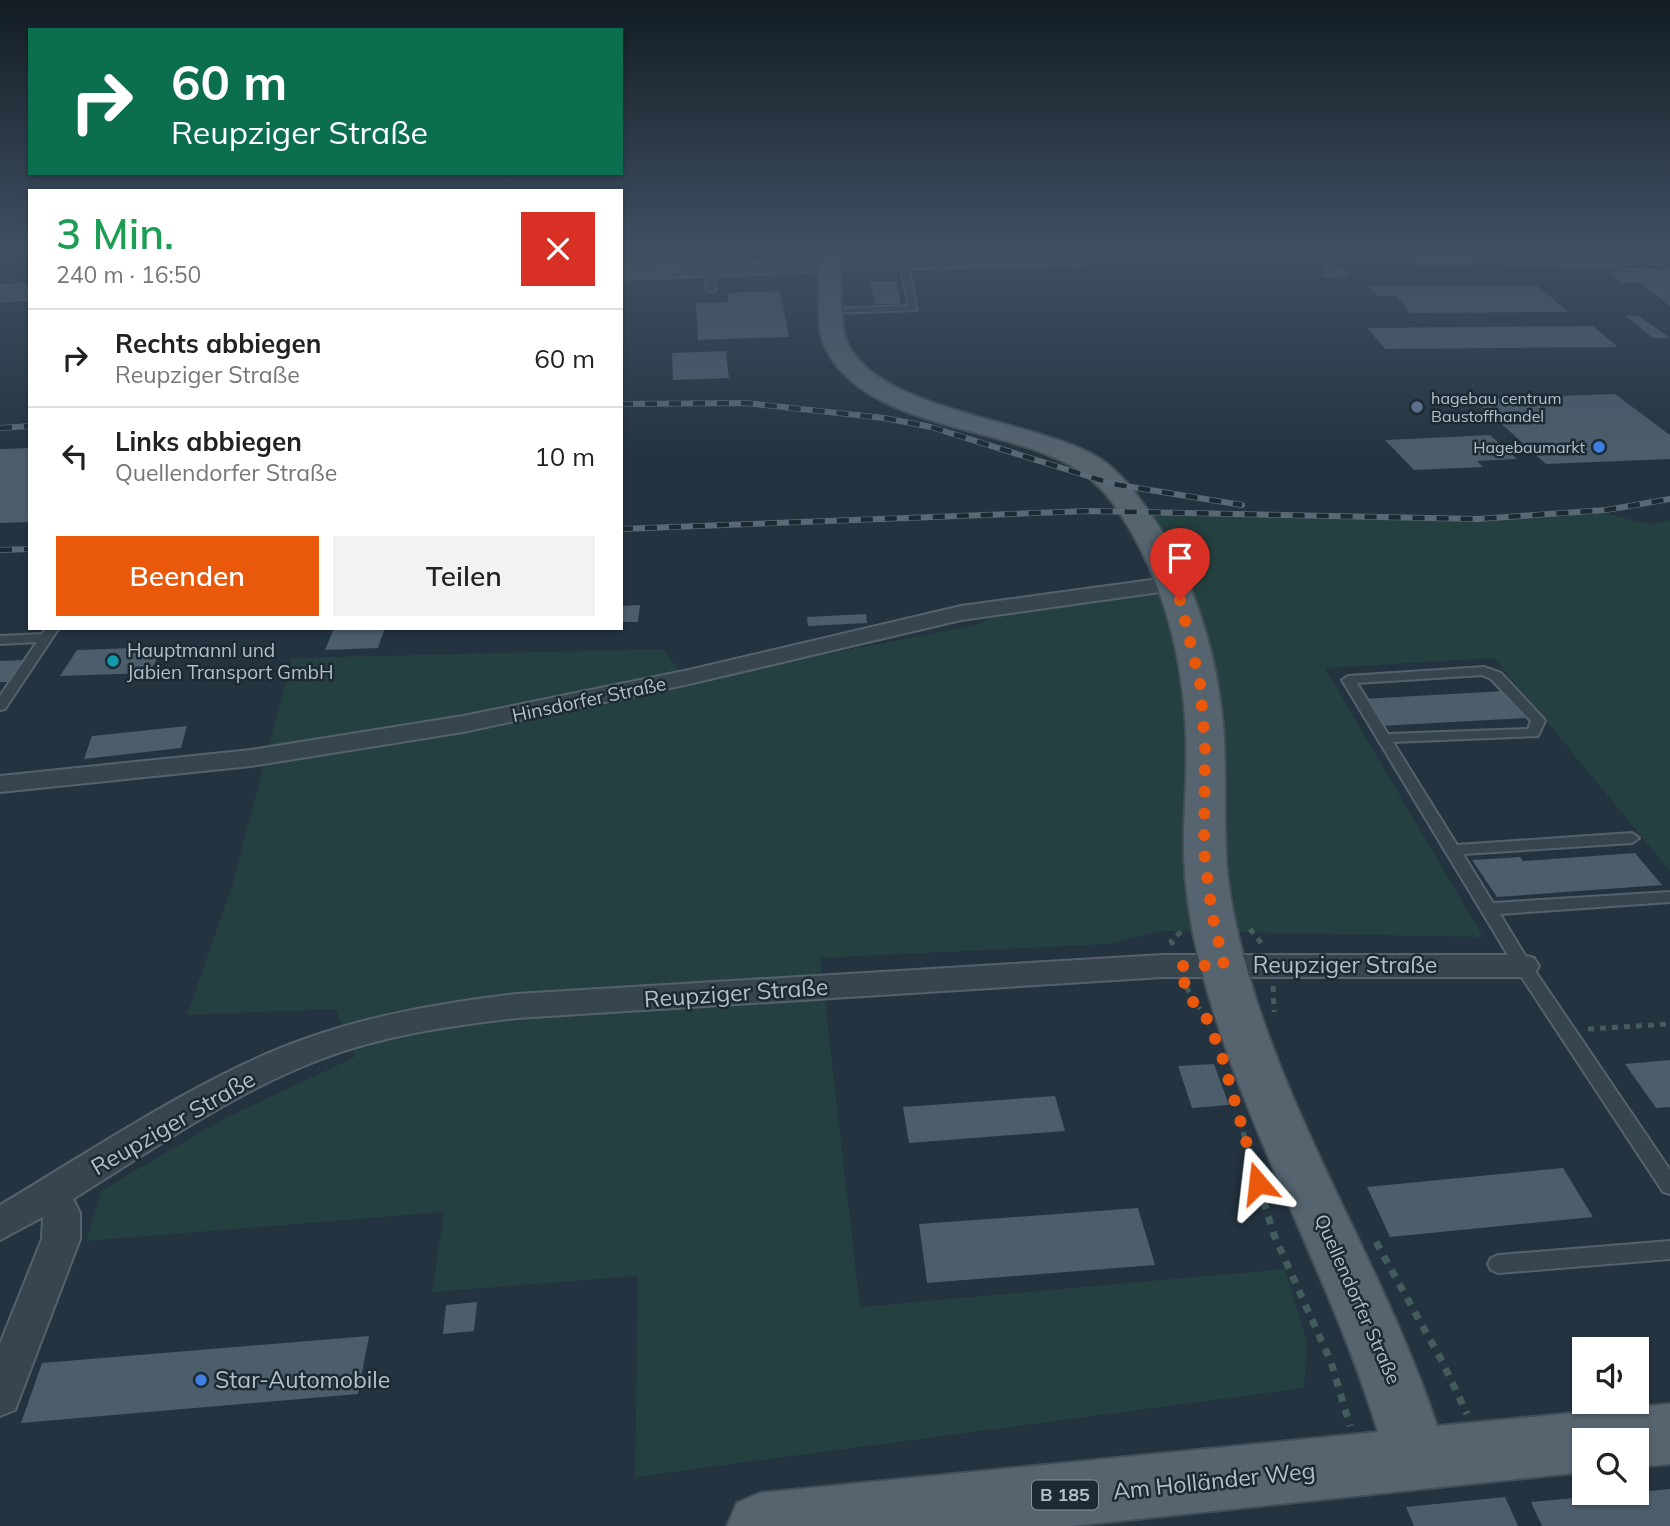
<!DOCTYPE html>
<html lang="de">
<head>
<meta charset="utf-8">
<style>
	:root { --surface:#fff; --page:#f2f2f2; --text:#222; --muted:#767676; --line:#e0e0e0; --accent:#ea580c }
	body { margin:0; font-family:Mulish,sans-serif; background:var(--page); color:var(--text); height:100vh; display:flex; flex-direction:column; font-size:26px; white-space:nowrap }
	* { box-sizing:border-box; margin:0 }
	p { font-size:23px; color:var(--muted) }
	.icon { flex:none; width:38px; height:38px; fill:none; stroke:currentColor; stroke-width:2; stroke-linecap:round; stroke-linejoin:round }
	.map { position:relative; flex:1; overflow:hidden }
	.panel { position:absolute; left:28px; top:189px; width:595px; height:441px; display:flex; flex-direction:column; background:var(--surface); border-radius:0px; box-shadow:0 2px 5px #0004 }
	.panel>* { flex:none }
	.banner { position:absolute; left:28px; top:28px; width:595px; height:147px; border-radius:0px; box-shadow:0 2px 5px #0004; background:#0b6e4f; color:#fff; overflow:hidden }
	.fabs { position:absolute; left:1572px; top:1337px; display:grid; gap:14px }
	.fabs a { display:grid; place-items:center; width:77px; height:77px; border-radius:0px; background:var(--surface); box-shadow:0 2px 5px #0004; font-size:35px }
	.pin { position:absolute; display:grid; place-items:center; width:60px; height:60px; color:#fff; margin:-72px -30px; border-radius:50% 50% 50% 0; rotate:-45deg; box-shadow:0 0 7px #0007 }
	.pin .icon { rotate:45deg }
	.me { position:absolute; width:77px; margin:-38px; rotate:343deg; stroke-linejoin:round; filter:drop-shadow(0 0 5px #0008) }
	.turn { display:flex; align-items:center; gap:24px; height:147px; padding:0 28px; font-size:32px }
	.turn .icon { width:91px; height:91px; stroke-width:2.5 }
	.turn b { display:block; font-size:49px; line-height:60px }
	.round { display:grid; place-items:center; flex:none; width:74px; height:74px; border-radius:0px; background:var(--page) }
	.headline { display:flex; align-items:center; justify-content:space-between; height:119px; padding:0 28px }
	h1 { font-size:42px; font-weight:600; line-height:52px; color:#1e9e55 }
	.primary-button { display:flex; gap:14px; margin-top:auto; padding:14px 28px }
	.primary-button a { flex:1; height:80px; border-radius:0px; background:var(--accent); color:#fff; font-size:28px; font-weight:600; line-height:80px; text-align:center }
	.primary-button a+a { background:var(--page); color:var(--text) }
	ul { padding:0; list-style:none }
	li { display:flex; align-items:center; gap:21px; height:98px; padding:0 28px; border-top:2px solid var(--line) }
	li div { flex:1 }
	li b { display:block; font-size:26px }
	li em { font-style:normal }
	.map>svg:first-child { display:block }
</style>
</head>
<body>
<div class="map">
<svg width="1670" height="1526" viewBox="0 0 1670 1526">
	<rect width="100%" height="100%" fill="#23333f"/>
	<!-- green -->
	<polygon fill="#254040" points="1153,511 1468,518 1595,511 1652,525 1670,520 1670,871 1494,658 1325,668 1483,937 1162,931 1108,944 820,958 860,1307 1285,1269 1307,1342 1304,1388 635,1477 638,1276 432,1292 444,1212 86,1241 101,1191 221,1120 355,1057 336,1009 187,1015 232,886 292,658 663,649 681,672 781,663 977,625 1003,612 1157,592 1147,516"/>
	<!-- building -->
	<g fill="#4c5d6b">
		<polygon points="670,247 771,247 771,253 670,255"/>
		<polygon points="888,247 932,247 933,254 889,254"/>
		<polygon points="1462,249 1480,265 1419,266 1402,250"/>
		<polygon points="1321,266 1340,266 1349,276 1325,278 1322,273 1328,273"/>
		<polygon points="1617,267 1670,269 1670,306 1640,283 1623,283 1608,272 1623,272"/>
		<polygon points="870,281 896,281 901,304 875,304"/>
		<polygon points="1368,286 1538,286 1568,312 1411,313 1396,296 1377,296"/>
		<polygon points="780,291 789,337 698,340 696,303 728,302 727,293"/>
		<polygon points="1626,316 1639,316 1670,338 1653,338"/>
		<polygon points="1593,326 1618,347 1385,349 1367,328"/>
		<polygon points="726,351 729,378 673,380 672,353"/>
		<polygon points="1615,394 1670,435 1670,459 1546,464 1474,399"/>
		<polygon points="1490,435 1517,459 1477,461 1483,467 1414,470 1385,440"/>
		<polygon points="30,448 30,522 0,523 0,449"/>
		<polygon points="640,605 638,622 621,622 621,606"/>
		<polygon points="866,614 867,623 808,626 807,617"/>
		<polygon points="334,628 385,628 378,648 325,650"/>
		<polygon points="164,647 149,673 60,676 77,650"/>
		<polygon points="24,660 8,682 0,682 0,661"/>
		<polygon points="1504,691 1526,718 1380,726 1362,699"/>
		<polygon points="187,726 181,748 84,759 92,736"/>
		<polygon points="1635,853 1662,885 1497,897 1472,860 1520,857 1523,861"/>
		<polygon points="1670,1060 1670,1107 1656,1108 1625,1064"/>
		<polygon points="1214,1064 1229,1105 1192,1108 1178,1066"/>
		<polygon points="1055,1096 1065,1131 909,1143 903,1107"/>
		<polygon points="1563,1168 1593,1217 1390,1237 1367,1187"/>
		<polygon points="1138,1208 1155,1265 927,1283 919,1224"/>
		<polygon points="477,1302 474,1331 443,1334 446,1305"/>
		<polygon points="369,1336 358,1394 21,1423 42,1363"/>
		<polygon points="1670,1489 1670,1526 1542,1526 1531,1502"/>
		<polygon points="1505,1497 1518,1526 1414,1526 1406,1507"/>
	</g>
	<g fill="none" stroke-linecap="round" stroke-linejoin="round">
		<defs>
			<g id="lane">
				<polygon points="642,247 650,247 642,273 638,275 634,273"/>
				<polygon points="1641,247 1650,247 1668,261 1664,263 1503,264 1499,262 1503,260 1656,259"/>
				<polygon points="904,263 908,265 917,310 831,313 827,311 831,309 909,306 900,265"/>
				<polygon points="710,268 714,270 715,290 711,292 707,290 706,270"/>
				<polygon points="47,628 59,628 5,709 0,710 0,696 37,642 0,644 0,636 42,634"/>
				<path d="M1484,667L1501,673L1543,718L1545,721L1538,736L1393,742L1457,845L1632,833L1639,838L1632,843L1463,854L1493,903L1670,892V902L1500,914L1529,962L1670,1170V1194L1663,1192L1517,970L1342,680L1348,676ZM1482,675L1491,679L1531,721L1528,729L1388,734L1357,683Z"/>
				<polygon points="1670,1241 1670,1259 1498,1273 1491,1270 1488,1264 1491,1258 1498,1255"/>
			</g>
			<g id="street">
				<polygon points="1256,247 1282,247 1245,258 830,271 823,267 830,263"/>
				<polygon points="1173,577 1184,584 1181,589 961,620 689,684 463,732 251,766 0,792 0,776 251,750 463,716 689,670 961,606"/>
				<path d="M1162,955H1523L1534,958L1539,966L1534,974L1523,977H1162L517,1018C450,1026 383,1035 319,1060C232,1093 152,1150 73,1199L80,1213V1239L15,1410L0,1416V1344L42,1239L43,1217L0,1240V1205C93,1150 198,1078 299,1041C369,1015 443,1003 517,994Z"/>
			</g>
			<g id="secondary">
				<polygon points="830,261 841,267 837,271 621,279 621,267"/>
				<polygon points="30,285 30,299 0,300 0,286"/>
			</g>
			<path id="primary" d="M820,247H840C841,270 839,321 846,340C875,412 1036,419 1099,458C1121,472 1137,495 1152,516C1196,582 1219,659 1224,738C1226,776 1224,814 1226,852C1227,887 1235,924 1244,958C1287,1122 1384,1266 1437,1426L1584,1412L1592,1415L1605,1410L1670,1404V1464L1636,1467V1440H1584V1472L1071,1526H727L737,1503L760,1493L1378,1432C1329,1271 1240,1124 1199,960C1191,927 1185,889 1184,855C1183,815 1188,774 1186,734C1183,658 1164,583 1123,518C1112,500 1098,483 1080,471C1010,424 854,431 822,339C816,320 820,270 820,247Z"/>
		</defs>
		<!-- lane casing -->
		<use href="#lane" stroke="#55626d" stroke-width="4"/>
		<!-- street casing -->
		<use href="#street" stroke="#55626d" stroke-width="4"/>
		<!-- secondary casing -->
		<use href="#secondary" stroke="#55626d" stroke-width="4"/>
		<!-- primary casing -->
		<use href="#primary" stroke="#414e58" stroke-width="4"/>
		<!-- path-far1 -->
		<g stroke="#435c5c" stroke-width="5" stroke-dasharray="6 6" stroke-linecap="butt">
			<polyline points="1250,929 1262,944"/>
			<polyline points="1173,945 1171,941 1182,931"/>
			<polyline points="1273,986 1274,1012"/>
			<polyline points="1186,987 1200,1009"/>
			<polyline points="1588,1029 1670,1024"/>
			<polyline points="1243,1132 1246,1141"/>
		</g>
		<!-- path -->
		<g stroke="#435c5c" stroke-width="7" stroke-dasharray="8 8" stroke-linecap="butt">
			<polyline points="1245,1140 1274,1235 1331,1362 1350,1426"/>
			<polyline points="1376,1242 1442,1361 1467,1414"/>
		</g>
		<!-- lane -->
		<use href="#lane" fill="#37454f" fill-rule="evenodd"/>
		<!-- street -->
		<use href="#street" fill="#37454f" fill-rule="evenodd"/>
		<!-- secondary -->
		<use href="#secondary" fill="#455462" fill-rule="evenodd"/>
		<!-- primary -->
		<use href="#primary" fill="#55646f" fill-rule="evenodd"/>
		<defs>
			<g id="rail">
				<polyline points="621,404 746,403 884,418 931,427 1113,484 1242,505"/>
				<polyline points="0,428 30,426"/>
				<polyline points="621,529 1088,511 1478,519 1606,510 1670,499"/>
				<polyline points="0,550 30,549"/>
			</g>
		</defs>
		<!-- rail casing -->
		<use href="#rail" stroke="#596976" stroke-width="6"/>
		<!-- rail -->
		<use href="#rail" stroke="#1c2a34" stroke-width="4.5" stroke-dasharray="12" stroke-linecap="butt"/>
	</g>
	<!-- sky -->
	<linearGradient id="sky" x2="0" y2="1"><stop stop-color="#131c23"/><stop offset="0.54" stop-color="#3f5063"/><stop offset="1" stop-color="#3f5063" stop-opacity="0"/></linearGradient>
	<rect width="1670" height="461" fill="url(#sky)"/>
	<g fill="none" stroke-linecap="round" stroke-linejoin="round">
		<!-- route -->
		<polyline stroke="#ea580c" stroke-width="12" stroke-dasharray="0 21.6" points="1180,600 1200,683 1205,747 1204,851 1212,914 1224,965 1179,966 1189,997 1206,1017 1221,1053 1258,1183"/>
	</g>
	<!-- markers -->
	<circle fill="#5c6f8a" stroke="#1c2a34" stroke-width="2.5" cx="1417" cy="407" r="7"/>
	<g fill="#3f7fe0" stroke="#1c2a34" stroke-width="2.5">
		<circle cx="1599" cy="447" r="7"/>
		<circle cx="201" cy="1380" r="7"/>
	</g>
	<circle fill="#0f9aa8" stroke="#1c2a34" stroke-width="2.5" cx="113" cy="661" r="7"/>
	<g text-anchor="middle" stroke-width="5" stroke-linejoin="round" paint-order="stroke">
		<!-- far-poi labels -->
		<g font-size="16" fill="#b4bfca" stroke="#1c2a34" text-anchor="start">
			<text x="1431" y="404">hagebau centrum<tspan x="1431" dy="18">Baustoffhandel</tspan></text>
			<text x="1585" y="453" text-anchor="end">Hagebaumarkt</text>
		</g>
		<!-- shield labels -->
		<rect fill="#1c2a34" stroke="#86929d" stroke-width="2" x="1032" y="1480.5" width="66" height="29" rx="5"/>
		<g font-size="18" font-weight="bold" fill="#b4bfca">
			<text x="1065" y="1501">B 185</text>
		</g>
		<!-- poi labels -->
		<g font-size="19" fill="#b4bfca" stroke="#1c2a34" text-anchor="start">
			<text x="127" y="657">Hauptmannl und<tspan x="127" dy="22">Jabien Transport GmbH</tspan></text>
		</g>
		<!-- street labels -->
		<g font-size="19" fill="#b4bfca" stroke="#1c2a34">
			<text transform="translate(589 699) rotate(-12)" y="7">Hinsdorfer Straße</text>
			<text transform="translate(1358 1299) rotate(66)" y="7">Quellendorfer Straße</text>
		</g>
		<!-- near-street labels -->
		<g font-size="23" fill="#b4bfca" stroke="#1c2a34">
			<text x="1345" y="973">Reupziger Straße</text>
			<text transform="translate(736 993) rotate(-4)" y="8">Reupziger Straße</text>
			<text transform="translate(173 1123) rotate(-30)" y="8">Reupziger Straße</text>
			<text transform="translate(1214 1481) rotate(-6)" y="8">Am Holländer Weg</text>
		</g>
		<!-- near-poi labels -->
		<g font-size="23" fill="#b4bfca" stroke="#1c2a34" text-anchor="start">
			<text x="215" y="1388">Star-Automobile</text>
		</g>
	</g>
</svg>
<div class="fabs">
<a><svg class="icon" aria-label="sound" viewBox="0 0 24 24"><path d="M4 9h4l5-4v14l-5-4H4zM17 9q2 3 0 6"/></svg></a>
<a><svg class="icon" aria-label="search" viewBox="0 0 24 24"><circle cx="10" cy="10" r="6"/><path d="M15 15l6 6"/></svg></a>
</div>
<div class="pin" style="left:1180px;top:600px;background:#d93025"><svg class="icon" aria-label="arrive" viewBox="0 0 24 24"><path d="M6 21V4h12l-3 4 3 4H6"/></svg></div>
<svg class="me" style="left:1258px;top:1183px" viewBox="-20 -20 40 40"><path d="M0-17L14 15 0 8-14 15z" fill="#ea580c" stroke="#fff" stroke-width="4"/></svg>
<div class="banner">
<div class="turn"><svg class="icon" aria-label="right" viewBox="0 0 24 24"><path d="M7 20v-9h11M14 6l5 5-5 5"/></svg><div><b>60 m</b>Reupziger Straße</div></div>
</div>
<section class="panel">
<div class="headline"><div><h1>3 Min.</h1><p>240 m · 16:50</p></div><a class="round" style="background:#d93025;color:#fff"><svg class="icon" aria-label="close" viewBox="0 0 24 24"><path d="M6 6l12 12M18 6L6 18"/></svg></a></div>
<ul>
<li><svg class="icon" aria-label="right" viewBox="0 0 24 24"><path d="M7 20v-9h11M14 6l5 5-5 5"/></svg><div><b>Rechts abbiegen</b><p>Reupziger Straße</p></div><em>60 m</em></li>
<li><svg class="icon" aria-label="left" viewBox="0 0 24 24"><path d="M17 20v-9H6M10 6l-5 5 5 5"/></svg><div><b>Links abbiegen</b><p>Quellendorfer Straße</p></div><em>10 m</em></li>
</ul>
<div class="primary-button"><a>Beenden</a><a>Teilen</a></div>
</section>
</div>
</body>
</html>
